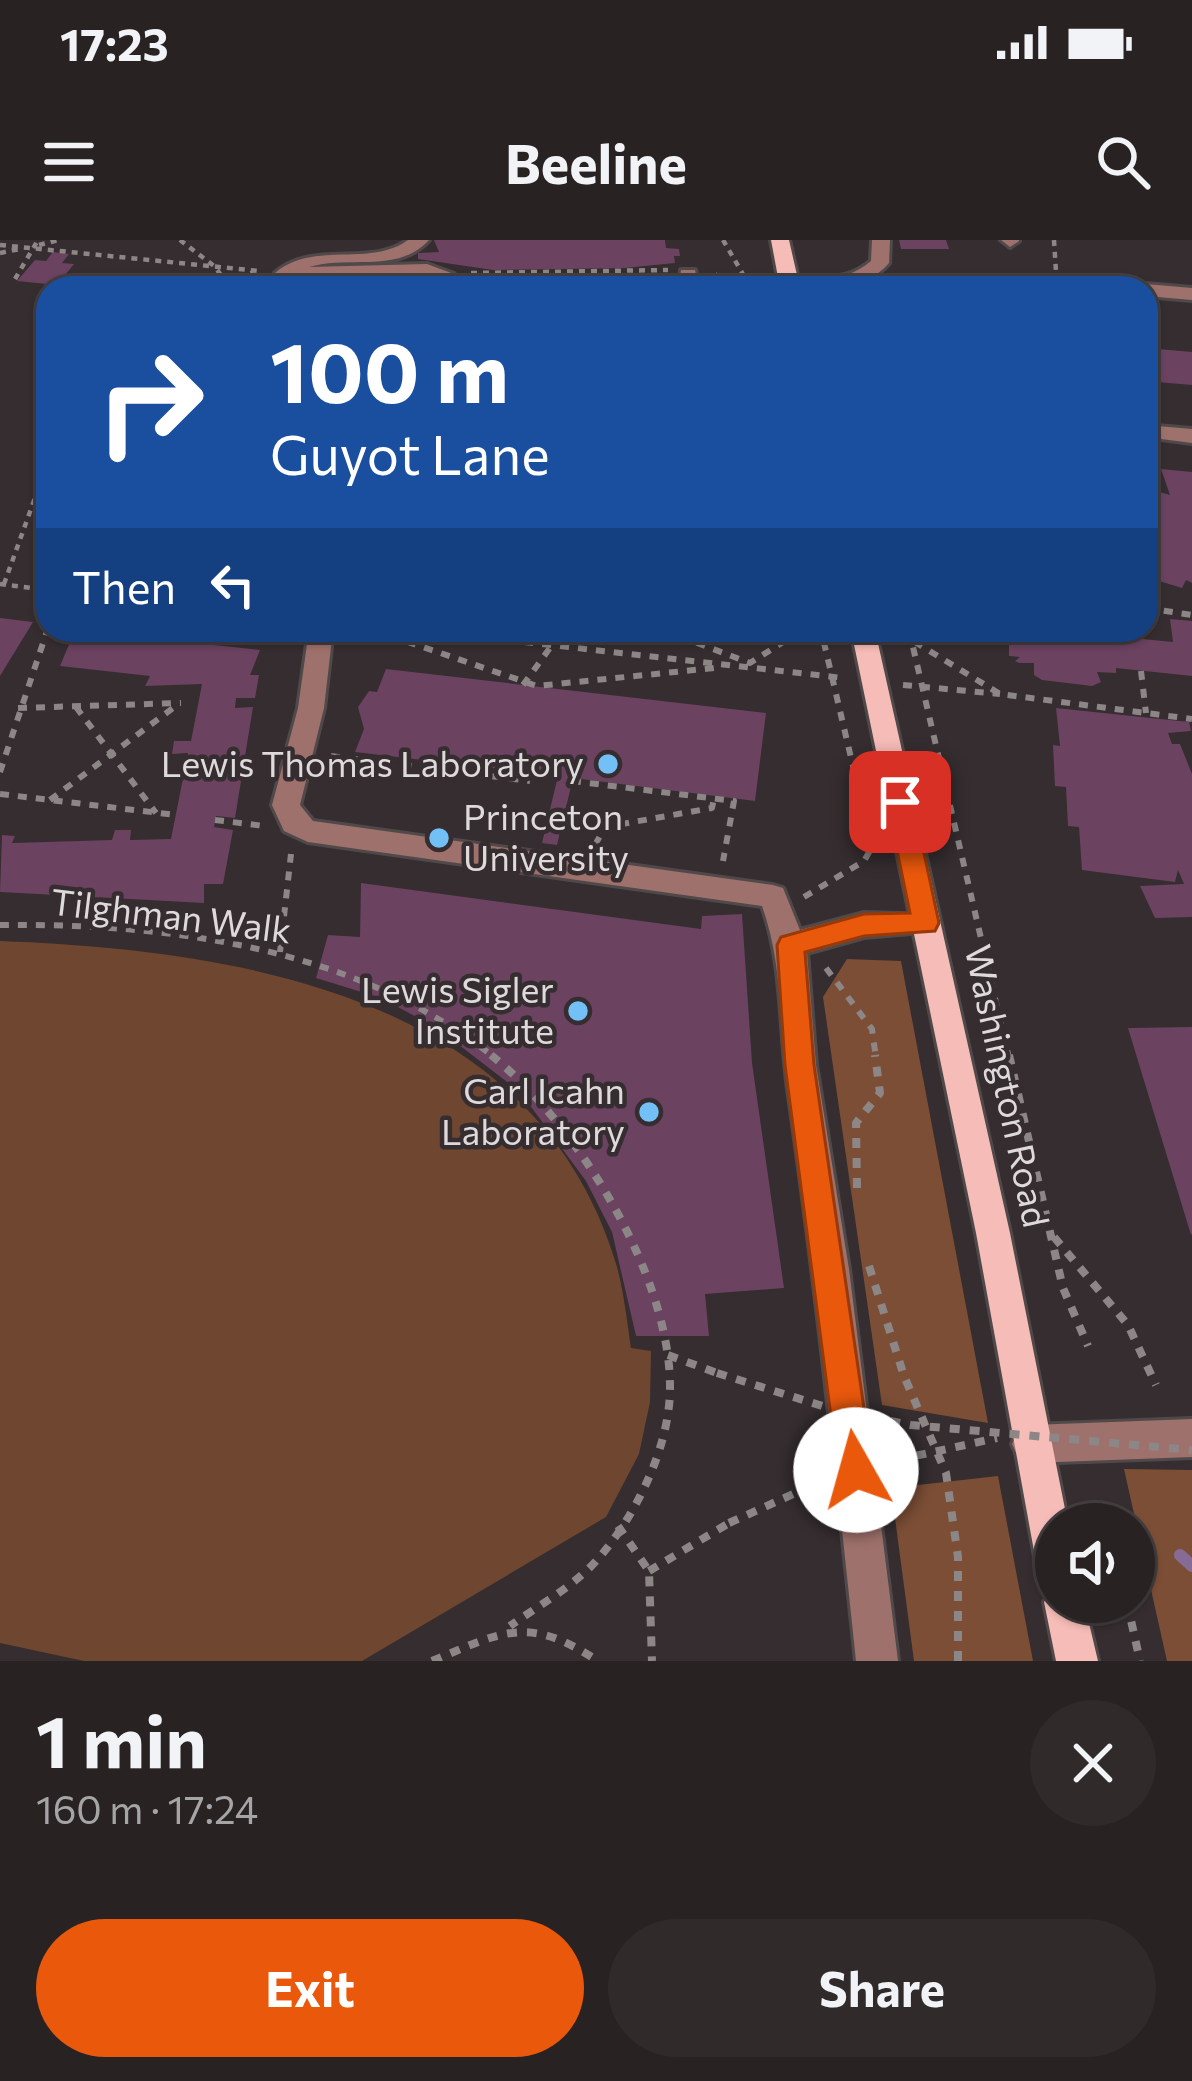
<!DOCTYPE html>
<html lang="en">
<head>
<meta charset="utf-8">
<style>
	:root { --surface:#282223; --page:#302a2b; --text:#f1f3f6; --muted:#a5a4a6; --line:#443f41; --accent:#ea580c }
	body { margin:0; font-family:Commissioner,sans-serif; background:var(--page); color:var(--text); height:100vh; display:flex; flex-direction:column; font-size:45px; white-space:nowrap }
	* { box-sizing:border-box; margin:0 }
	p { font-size:39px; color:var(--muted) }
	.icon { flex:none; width:66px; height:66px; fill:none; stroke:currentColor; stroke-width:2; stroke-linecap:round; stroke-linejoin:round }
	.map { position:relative; height:1421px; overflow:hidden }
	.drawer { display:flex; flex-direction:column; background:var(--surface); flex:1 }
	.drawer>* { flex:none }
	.top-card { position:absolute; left:36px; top:36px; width:1122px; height:366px; border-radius:36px; box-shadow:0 3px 9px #0004,0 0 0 3px var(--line); background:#1a4fa0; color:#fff; overflow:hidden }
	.controls { position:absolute; left:1035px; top:1263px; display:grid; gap:24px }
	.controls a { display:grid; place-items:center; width:120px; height:120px; border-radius:50%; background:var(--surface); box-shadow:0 3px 9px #0004,0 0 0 3px var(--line); font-size:60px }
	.pin { position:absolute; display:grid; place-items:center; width:102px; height:102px; color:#fff; margin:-51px; border-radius:24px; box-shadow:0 6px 18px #0006 }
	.me { position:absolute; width:132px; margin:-66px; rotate:353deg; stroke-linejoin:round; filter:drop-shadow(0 0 9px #0008) }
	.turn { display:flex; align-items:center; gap:42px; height:252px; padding:0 36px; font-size:54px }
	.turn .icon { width:156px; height:156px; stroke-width:2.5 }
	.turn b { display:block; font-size:84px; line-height:102px }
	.then { display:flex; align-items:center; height:114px; padding:0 36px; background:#0003; gap:24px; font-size:45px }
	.round { display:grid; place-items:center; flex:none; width:126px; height:126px; border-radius:63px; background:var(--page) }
	.head { display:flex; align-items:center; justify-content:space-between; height:204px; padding:0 36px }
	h1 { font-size:72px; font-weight:700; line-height:90px }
	.button { display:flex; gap:24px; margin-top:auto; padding:24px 36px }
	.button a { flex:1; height:138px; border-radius:72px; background:var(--accent); color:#fff; font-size:48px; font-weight:700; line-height:138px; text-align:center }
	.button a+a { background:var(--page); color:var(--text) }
	.status { display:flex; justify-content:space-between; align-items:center; height:84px; padding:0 60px; background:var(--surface); direction:ltr }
	.status svg { height:33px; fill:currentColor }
	header { display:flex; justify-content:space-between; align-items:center; height:156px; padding:0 36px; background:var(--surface); font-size:54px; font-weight:700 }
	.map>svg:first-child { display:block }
</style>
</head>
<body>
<div class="status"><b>17:23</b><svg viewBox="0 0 49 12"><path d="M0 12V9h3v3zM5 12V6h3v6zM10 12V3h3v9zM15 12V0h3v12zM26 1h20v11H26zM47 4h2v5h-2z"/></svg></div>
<header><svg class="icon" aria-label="menu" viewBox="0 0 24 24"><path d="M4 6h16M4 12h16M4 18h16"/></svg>Beeline<svg class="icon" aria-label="search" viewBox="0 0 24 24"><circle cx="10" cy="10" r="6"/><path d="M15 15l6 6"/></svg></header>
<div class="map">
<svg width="1192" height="1421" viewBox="0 0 1192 1421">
	<rect width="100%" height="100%" fill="#352d2f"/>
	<!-- green -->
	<path fill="#6f462f" d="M0,701C240,710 538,756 617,1027C624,1053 627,1081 631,1108L651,1111L650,1162L639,1214L606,1277L362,1421H84L0,1403Z"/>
	<!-- forest -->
	<g fill="#7c4e35">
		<polygon points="847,719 901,721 988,1183 882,1165 823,757"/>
		<polygon points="1124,1229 1192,1230 1192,1421 1167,1421"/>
		<polygon points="998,1236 1033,1421 914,1421 891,1248"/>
	</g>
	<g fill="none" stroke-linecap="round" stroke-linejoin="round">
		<!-- stream -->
		<polyline stroke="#866b96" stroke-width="12" points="1180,1315 1192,1326"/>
	</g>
	<!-- building -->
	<g fill="#6b4260">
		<polygon points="434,0 665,0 666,8 679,9 680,16 674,16 675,23 625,28 493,30 418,19 418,13 439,12"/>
		<polygon points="899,0 946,0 949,9 901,9"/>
		<polygon points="53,12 69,14 62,23 74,24 57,45 17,41 35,20 46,21"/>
		<polygon points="1146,108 1192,112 1192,145 1146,141"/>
		<polygon points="1161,229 1192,232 1192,343 1186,340 1182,348 1146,337 1146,248 1170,255"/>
		<polygon points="0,378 33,382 0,436"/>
		<polygon points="1170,379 1192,381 1192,436 1116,428 1116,433 1097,432 1101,442 1092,446 1042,440 1034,435 1034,423 1019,423 1015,421 1020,417 1009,416 1009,390 1106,390 1116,394 1112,396 1173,402"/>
		<polygon points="75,390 260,410 250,435 259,435 255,458 236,458 235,468 253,467 235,578 216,576 214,587 233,590 223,644 204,644 204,663 0,652 2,595 15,596 12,603 112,600 115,590 131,590 130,600 171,599 188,513 172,514 174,501 191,501 202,444 145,446 150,436 60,426"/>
		<polygon points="386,429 766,473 755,561 573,538 557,605 542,603 558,536 355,512 364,489 358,467 369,451 377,452"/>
		<polygon points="1056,468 1189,482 1191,491 1168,493 1172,504 1180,504 1192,534 1192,677 1155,678 1140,646 1184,644 1178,630 1175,642 1082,630 1079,587 1068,586 1066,547 1055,546 1053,505 1060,506"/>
		<polygon points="361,643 701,689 702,676 742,674 752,823 784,1048 705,1054 709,1096 636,1096 612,992 586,941 520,852 437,788 381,758 316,738 328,695 360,697"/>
		<polygon points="1192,787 1192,994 1191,995 1128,788"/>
	</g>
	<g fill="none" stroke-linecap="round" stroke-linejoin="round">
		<defs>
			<g id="minor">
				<path d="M408,0H429C398,34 350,15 309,27L427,24L454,34L461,48H441L439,41L425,36L285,39L275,33C313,0 370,28 408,0Z"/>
				<path d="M872,0H890L889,23C863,53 816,54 779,46C807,27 838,50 871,21Z"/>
				<polygon points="1001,0 1019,0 1019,1 1010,7"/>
				<polygon points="681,30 695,30 699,48 679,48"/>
				<polygon points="1072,42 1124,42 1134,48 1062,48"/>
				<polygon points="1146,44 1192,48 1192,60 1146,56 1146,48 1138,48"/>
				<polygon points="1146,185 1192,189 1192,203 1146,197"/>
				<path d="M309,390H333L324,468L300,565L313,581L773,645L783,648L800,690L864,673L935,675L940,683L935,691L864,697L807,713L816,825L849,1029L898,1421H856C836,1232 816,1044 789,856C779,792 784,727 762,666L308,602L284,591L272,565L298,468Z"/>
				<polygon points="1192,1179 1192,1217 1031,1223 1018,1217 1012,1204 1018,1191 1031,1185"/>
			</g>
			<g id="major">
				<polygon points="771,0 789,0 800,48 780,48"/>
				<polygon points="851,390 875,390 1010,993 1068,1284 1056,1284 1056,1342 1042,1336 1036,1322 976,993"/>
				<polygon points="1056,1345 1056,1362 1084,1362 1098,1421 1056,1421 1044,1362"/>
			</g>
		</defs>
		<!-- minor casing -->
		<use href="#minor" stroke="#50494a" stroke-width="6"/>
		<!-- major casing -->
		<use href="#major" stroke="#50494a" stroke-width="6"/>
		<!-- path-far2 -->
		<g stroke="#8c8687" stroke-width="4.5" stroke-dasharray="6 6" stroke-linecap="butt">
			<polyline points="180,0 214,26 231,48"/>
			<polyline points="723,0 751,48"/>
			<polyline points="1054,0 1056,32"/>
			<polyline points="0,5 259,31"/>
			<polyline points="39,5 59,0"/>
			<polyline points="0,13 20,9"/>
			<polyline points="471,33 668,30"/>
			<polyline points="715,34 730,48"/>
			<polyline points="15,39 38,0"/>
			<polyline points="231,47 253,32"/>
			<polyline points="0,344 48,350"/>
			<polyline points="4,344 40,244 48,240"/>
		</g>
		<!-- path-far1 -->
		<g stroke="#8c8687" stroke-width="6" stroke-dasharray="9 9" stroke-linecap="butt">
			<polyline points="1146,368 1192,375"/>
			<polyline points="373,390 537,446 714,428"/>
			<polyline points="417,390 843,438"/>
			<polyline points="514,390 530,403"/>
			<polyline points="663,390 750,423 802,390"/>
			<polyline points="909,390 1009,818"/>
			<polyline points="958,390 910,399 1000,454 1192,479"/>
			<polyline points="1135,390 1137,398"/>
			<polyline points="1141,431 1146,473"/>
			<polyline points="523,445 563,390"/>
			<polyline points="903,445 1000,454"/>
			<polyline points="76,467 156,573"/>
			<polyline points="18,468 181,463"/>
			<polyline points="331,516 530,541"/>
			<polyline points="0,532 48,388"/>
			<polyline points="572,541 734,561 723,621"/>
			<polyline points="0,554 176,575"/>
			<polyline points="50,560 177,465"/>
			<polyline points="215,580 265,586"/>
			<polyline points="595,605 605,587 712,568 714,558"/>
			<polyline points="804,657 864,621 872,607 821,390"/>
			<path d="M0,685C171,683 357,708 495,818"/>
			<polyline points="280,712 291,614"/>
			<polyline points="826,728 872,789 876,818"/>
		</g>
		<!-- path -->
		<g stroke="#8c8687" stroke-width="8" stroke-dasharray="10 10" stroke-linecap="butt">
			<path d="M491,815C577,884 669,1033 670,1145C671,1205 636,1276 597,1320C573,1347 539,1365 510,1386"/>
			<polyline points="1009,815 1063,1048 1088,1106"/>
			<polyline points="857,948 856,883 880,853 875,815"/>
			<polyline points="1054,997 1128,1085 1156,1145"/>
			<polyline points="869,1026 904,1136 946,1233 958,1317 958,1421"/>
			<polyline points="668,1115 717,1133"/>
			<polyline points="1117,1284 1125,1266"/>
			<polyline points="618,1286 649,1331 652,1421"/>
			<polyline points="649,1331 729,1283"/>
			<polyline points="1127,1362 1140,1421"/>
			<path d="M432,1421C504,1391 528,1375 598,1421"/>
		</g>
		<!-- minor -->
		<use href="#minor" fill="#9f716c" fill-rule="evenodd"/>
		<!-- major -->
		<use href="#major" fill="#f6bcb7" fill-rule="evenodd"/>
		<!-- path-bridge -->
		<g stroke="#8c8687" stroke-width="8" stroke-dasharray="10 10" stroke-linecap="butt">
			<polyline points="717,1133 835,1170 911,1185 1192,1210"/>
			<polyline points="729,1283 842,1232 997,1198"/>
		</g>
	</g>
	<!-- route -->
	<polygon fill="#ea580c" stroke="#983908" stroke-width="3" points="900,553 913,562 939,683 935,691 864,696 805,712 814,825 873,1230 868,1243 856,1248 844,1243 838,1230 785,825 777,705 781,697 864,674 910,673 887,562"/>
	<!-- markers -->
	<g fill="#73c0f6" stroke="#352d2f" stroke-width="4.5">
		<circle cx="608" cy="524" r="12"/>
		<circle cx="439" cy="598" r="12"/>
		<circle cx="578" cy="771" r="12"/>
		<circle cx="649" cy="872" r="12"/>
	</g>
	<g text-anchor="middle" stroke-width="9" stroke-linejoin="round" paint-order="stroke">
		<!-- poi labels -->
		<g font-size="36" fill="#ded9da" stroke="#352d2f" text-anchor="end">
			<text x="584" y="537">Lewis Thomas Laboratory</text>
			<text x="463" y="590" text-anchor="start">Princeton<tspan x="463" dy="41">University</tspan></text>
			<text x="554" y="763">Lewis Sigler<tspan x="554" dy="41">Institute</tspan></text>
			<text x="625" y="864">Carl Icahn<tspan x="625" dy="41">Laboratory</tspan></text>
		</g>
		<!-- street labels -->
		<g font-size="36" fill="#ded9da" stroke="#352d2f">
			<text transform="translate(171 676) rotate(7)" y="13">Tilghman Walk</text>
			<text transform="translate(1007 846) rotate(78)" y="13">Washington Road</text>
		</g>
	</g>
</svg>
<div class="controls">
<a><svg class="icon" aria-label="sound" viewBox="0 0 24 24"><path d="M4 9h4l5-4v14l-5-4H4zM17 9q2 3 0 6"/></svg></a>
</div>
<div class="pin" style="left:900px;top:562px;background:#d93025"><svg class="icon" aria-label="arrive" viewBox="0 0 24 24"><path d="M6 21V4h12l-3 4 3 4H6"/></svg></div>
<svg class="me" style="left:856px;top:1230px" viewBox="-20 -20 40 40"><circle r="19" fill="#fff"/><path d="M0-13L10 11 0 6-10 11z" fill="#ea580c"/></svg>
<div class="top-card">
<div class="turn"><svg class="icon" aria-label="right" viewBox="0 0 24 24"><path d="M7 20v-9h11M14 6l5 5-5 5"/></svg><div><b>100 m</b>Guyot Lane</div></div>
<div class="then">Then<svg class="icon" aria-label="left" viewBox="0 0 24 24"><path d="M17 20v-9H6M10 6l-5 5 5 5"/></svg></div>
</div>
</div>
<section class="drawer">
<div class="head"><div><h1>1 min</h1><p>160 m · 17:24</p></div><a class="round"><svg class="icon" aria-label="close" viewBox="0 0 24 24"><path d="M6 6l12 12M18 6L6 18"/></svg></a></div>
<div class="button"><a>Exit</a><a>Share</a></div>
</section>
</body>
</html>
